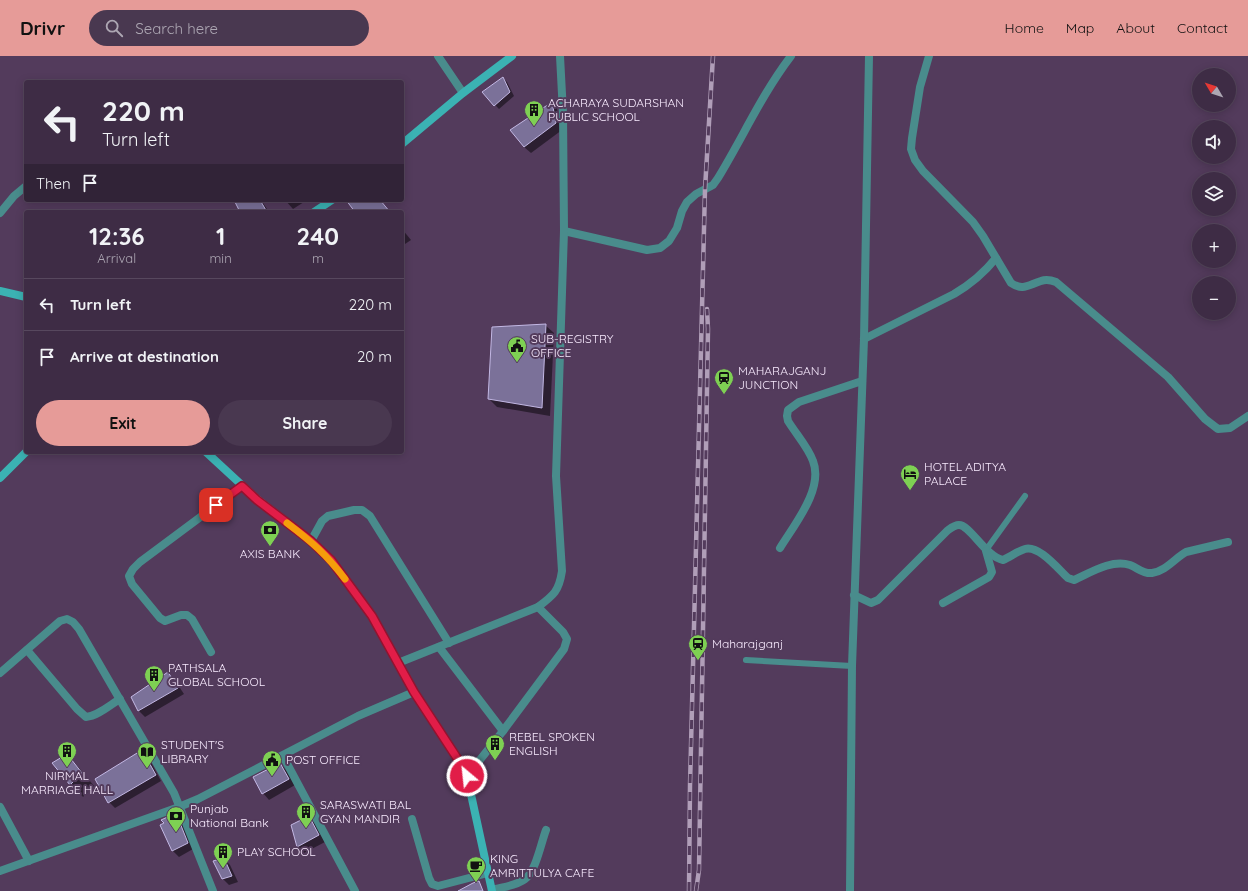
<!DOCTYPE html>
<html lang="en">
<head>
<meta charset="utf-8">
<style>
	:root { --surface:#3e2c45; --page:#493850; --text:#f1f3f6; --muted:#ada7b3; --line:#57485e; --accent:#e69b98 }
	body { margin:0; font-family:Quicksand,sans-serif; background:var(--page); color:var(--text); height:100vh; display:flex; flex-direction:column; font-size:15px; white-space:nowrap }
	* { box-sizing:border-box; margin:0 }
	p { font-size:13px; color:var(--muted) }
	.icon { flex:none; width:22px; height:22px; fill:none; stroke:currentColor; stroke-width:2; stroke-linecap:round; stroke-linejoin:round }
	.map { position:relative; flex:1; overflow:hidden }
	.drawer { position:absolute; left:24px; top:154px; width:380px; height:244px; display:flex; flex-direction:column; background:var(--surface); border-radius:4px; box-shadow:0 2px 10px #0003,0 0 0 1px var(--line) }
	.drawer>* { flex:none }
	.hud { position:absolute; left:24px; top:24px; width:380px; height:122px; border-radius:4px; box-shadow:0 2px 10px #0003,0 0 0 1px var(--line); background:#3e2c45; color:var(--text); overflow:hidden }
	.needle { width:26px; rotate:309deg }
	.buttons { position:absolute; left:1192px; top:12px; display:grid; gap:8px }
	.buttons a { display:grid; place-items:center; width:44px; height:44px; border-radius:50%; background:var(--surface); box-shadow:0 2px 10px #0003,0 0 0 1px var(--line); font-size:20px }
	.pin { position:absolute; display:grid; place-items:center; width:34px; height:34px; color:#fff; margin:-17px; border-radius:8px; box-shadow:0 2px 6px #0006 }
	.me { position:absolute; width:44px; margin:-22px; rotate:332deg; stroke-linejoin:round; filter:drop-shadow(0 0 3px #0008) }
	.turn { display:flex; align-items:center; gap:14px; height:84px; padding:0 12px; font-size:18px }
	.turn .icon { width:52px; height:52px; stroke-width:2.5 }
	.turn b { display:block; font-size:28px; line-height:34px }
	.then { display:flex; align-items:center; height:38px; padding:0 12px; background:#0003; gap:8px; font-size:15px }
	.eta { display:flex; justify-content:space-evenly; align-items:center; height:68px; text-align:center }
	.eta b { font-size:24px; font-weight:700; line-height:28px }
	.cta { display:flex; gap:8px; margin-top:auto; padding:8px 12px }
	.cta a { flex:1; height:46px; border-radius:24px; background:var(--accent); color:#111; font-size:16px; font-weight:700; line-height:46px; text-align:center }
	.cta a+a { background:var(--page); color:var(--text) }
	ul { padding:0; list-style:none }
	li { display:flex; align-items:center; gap:12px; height:52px; padding:0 12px; border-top:1px solid var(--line) }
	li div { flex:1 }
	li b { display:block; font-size:15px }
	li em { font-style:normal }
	header { display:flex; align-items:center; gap:24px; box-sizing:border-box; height:56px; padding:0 20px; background:var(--accent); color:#111 }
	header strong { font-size:19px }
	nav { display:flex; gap:22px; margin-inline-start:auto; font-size:14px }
	.search { width:280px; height:36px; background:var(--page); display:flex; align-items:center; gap:10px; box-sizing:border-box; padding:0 14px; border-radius:22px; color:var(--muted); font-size:15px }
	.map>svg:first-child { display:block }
</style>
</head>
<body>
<header>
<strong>Drivr</strong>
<div class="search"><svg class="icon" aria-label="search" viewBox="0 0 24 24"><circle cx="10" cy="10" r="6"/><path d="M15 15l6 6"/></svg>Search here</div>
<nav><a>Home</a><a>Map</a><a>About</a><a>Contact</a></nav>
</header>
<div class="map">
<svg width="1248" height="835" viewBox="0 0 1248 835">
	<rect width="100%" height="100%" fill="#533b5c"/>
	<!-- shadow -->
	<g fill="#0007">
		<polygon points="503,22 507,26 514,40 499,53 483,36"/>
		<polygon points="551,47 557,53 562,74 531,97 524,91"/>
		<polygon points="235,144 261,144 269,156 241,156"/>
		<polygon points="285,144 303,144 304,146 293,153"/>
		<polygon points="402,173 411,184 402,190"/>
		<polygon points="545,269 554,277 550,360 497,351 489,343"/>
		<polygon points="168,617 174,623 184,638 145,661 139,655 132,641"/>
		<polygon points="142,695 148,701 161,725 115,752 109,746"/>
		<polygon points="66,699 79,712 94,730 83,741 53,707"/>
		<polygon points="280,708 286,714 295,729 269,744 263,737"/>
		<polygon points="172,761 175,764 178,763 184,769 193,793 179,801 173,795 161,770"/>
		<polygon points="309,761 315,768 325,786 304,797 298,791 292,769"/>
		<polygon points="224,803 230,809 238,826 229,829 222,822"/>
	</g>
	<!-- building -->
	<g fill="#7b7199" stroke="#c3b8e4">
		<polygon points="503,21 510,36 494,50 482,36"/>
		<polygon points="552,46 556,67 524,91 510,74"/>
		<polygon points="234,144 260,144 267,156 240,156"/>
		<polygon points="346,144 380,144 390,156 355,156"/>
		<polygon points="546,268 542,352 488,343 492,271"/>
		<polygon points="168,616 178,632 138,655 131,641"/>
		<polygon points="142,694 156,719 108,747 95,723"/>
		<polygon points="67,698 82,717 70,729 52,707"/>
		<polygon points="280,707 289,723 262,738 253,721"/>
		<polygon points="172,759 173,763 178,762 188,787 172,795 160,769 164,767 161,764"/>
		<polygon points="309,760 319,779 297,791 291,769"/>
		<polygon points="224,802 232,820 222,823 213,805"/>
		<polygon points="479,825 483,835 458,835 473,827"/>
	</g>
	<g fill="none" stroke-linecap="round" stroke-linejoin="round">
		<!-- lane -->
		<g stroke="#498c8c" stroke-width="6">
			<polyline points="986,494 1025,440"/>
			<polyline points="746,604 852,610"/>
		</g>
		<!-- street -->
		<g stroke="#498c8c" stroke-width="8">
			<polyline points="438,0 463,37"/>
			<path d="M929,0L920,31L912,82L911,93L915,104L923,115L973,166L983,180L1011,227C1023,235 1028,229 1041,225C1046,223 1051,224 1056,226L1168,321L1205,363L1218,373L1230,372L1248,360"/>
			<polyline points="0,157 14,140 26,130"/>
			<path d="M564,175L647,194L660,192L669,185L677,172L682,155L687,146L696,138L713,129L718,122C743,81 762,38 791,0"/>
			<path d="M864,283L954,238C971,228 984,217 996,202"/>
			<polyline points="311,485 322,465 328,460 354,454 362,454 370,460 449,587"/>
			<path d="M780,492C794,469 824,433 813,405C808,391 796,378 788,365L787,360L788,354L799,346L862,325"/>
			<path d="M854,539L871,547L878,544L947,475C951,472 954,469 959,469C970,469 986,501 1003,504C1010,501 1018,495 1025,493C1039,489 1058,513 1068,522L1074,524C1090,517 1111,503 1130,509C1138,512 1143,518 1152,517C1166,515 1175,502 1186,496L1228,486"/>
			<polyline points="943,547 989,521 992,516 986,495"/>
			<polyline points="439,591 503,675"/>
			<path d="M27,594L77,653L86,661C98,660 110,649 120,643"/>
			<polyline points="211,596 192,563 187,559 181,559 165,565 160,562 132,528 129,520 133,513 140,506 242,430"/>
			<path d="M398,607L538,551C554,539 559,535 562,515L556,420L564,175L563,57L560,0"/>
			<polyline points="0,617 60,565 67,563 73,566 79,573 174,737 213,835"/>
			<polyline points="283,700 355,835"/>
			<polyline points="467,720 503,675 564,593 567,583 563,576 538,551"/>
			<polyline points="0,751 29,805"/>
			<polyline points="412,763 429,822 432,828 438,830 488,817"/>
			<polyline points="0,815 179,751 198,743 358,660 414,636"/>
			<path d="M492,834C502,831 516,830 525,823C536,815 541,787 546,774"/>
			<polyline points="850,835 852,610 864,283 869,0"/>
		</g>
		<!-- secondary -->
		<g stroke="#3bb2b3" stroke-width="8">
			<polyline points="402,88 463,37 512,0"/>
			<polyline points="314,156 332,144"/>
			<polyline points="0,235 26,241"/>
			<polyline points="206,396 257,443 311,485 331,504 372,560 414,636 459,705 467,720 492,835"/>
			<polyline points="0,422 26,396"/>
		</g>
		<defs>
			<g id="rail">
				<polyline points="689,835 690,730 705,133 713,0"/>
				<polyline points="696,835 699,814 708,273 707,253"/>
			</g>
		</defs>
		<!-- rail casing -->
		<use href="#rail" stroke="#b09eb8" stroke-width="4.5"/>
		<!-- rail -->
		<use href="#rail" stroke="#533b5c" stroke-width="3" stroke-dasharray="9" stroke-linecap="butt"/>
	</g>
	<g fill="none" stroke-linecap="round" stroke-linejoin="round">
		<defs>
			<polyline id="route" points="216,449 242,430 257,444 311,485 331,504 372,560 414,636 459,705 467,720"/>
		</defs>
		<!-- route casing -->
		<use href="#route" stroke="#92132f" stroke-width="10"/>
		<!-- route -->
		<use href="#route" stroke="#e11d48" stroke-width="7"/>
		<!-- slow -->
		<path stroke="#f59e0b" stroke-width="7" d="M287,467C312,486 326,498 345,523"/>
	</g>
	<!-- icons -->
	<defs>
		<symbol id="building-pin" viewBox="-11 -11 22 30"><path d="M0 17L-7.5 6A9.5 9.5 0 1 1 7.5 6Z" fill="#7ed053" stroke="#533b5c"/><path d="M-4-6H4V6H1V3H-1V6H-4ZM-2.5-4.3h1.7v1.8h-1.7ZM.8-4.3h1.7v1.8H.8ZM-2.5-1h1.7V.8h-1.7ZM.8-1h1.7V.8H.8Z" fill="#111"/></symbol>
		<symbol id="civic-pin" viewBox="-11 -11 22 30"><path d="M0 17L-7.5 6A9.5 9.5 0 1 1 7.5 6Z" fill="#7ed053" stroke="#533b5c"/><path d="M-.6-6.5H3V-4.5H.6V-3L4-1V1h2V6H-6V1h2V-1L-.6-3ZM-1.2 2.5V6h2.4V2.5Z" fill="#111"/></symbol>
		<symbol id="station-pin" viewBox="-11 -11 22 30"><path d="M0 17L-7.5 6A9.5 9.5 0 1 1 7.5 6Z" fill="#7ed053" stroke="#533b5c"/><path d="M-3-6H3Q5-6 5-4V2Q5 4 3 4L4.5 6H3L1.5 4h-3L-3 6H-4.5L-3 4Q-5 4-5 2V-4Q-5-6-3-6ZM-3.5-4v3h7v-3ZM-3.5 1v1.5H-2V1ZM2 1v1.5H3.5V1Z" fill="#111"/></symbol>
		<symbol id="hotel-pin" viewBox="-11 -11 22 30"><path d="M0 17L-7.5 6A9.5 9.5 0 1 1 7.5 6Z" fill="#7ed053" stroke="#533b5c"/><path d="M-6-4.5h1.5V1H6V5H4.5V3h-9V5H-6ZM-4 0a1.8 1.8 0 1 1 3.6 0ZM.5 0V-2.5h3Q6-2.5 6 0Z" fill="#111"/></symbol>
		<symbol id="bank-pin" viewBox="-11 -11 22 30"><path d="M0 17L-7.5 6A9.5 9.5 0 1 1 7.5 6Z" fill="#7ed053" stroke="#533b5c"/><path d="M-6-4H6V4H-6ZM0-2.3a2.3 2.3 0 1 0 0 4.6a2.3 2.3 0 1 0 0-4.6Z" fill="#111"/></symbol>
		<symbol id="library-pin" viewBox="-11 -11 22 30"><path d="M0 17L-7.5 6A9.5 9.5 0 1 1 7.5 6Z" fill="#7ed053" stroke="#533b5c"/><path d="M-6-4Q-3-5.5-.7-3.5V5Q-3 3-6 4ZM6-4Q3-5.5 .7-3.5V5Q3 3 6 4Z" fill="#111"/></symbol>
		<symbol id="cafe-pin" viewBox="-11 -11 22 30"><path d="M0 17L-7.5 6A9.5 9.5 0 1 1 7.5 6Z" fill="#7ed053" stroke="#533b5c"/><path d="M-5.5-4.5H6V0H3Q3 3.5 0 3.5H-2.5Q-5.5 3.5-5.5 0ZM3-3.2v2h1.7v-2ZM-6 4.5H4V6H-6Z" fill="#111"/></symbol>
	</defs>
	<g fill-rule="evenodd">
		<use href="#building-pin" x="523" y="43" width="22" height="30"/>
		<use href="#civic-pin" x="506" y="279" width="22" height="30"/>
		<use href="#station-pin" x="713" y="311" width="22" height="30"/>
		<use href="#hotel-pin" x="899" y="407" width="22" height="30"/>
		<use href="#bank-pin" x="259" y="463" width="22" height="30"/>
		<use href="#station-pin" x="687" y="577" width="22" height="30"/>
		<use href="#building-pin" x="143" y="608" width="22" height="30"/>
		<use href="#building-pin" x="484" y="677" width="22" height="30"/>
		<use href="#building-pin" x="56" y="684" width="22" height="30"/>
		<use href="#library-pin" x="136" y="685" width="22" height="30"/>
		<use href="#civic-pin" x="261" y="693" width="22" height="30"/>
		<use href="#building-pin" x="295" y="745" width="22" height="30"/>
		<use href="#bank-pin" x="165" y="749" width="22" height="30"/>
		<use href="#building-pin" x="212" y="785" width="22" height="30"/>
		<use href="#cafe-pin" x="465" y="799" width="22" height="30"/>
	</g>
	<g text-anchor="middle" stroke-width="4" stroke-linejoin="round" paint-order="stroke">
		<!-- poi labels -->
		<g font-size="12" fill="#f8eafe" stroke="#533b5c" text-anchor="start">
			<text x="548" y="51">ACHARAYA SUDARSHAN<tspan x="548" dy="14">PUBLIC SCHOOL</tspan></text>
			<text x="531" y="287">SUB-REGISTRY<tspan x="531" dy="14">OFFICE</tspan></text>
			<text x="738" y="319">MAHARAJGANJ<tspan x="738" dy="14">JUNCTION</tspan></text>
			<text x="924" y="415">HOTEL ADITYA<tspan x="924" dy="14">PALACE</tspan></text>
			<text x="270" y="502" text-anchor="middle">AXIS BANK</text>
			<text x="712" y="592">Maharajganj</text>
			<text x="168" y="616">PATHSALA<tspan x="168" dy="14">GLOBAL SCHOOL</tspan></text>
			<text x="509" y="685">REBEL SPOKEN<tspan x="509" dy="14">ENGLISH</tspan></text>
			<text x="161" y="693">STUDENT'S<tspan x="161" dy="14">LIBRARY</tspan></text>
			<text x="286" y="708">POST OFFICE</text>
			<text x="67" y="724" text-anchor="middle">NIRMAL<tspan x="67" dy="14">MARRIAGE HALL</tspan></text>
			<text x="320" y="753">SARASWATI BAL<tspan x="320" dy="14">GYAN MANDIR</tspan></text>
			<text x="190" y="757">Punjab<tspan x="190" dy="14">National Bank</tspan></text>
			<text x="237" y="800">PLAY SCHOOL</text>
			<text x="490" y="807">KING<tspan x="490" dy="14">AMRITTULYA CAFE</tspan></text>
		</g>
	</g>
</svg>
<div class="buttons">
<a><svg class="needle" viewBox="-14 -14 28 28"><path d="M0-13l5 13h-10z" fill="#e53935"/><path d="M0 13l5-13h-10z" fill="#ada7b3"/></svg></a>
<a><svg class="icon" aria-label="sound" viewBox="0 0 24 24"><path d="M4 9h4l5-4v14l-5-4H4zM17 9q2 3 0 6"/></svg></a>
<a><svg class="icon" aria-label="layers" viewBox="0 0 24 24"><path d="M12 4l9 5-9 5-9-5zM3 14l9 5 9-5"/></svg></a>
<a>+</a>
<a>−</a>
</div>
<div class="pin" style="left:216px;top:449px;background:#d93025"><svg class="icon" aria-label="arrive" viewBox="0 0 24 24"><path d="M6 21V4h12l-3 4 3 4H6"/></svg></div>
<svg class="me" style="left:467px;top:720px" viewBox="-20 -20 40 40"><circle r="17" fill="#e11d48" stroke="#fff" stroke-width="3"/><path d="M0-11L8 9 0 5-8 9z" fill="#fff"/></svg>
<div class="hud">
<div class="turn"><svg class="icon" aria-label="left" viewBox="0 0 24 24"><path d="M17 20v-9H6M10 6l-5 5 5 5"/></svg><div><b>220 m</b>Turn left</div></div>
<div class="then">Then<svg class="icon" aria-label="arrive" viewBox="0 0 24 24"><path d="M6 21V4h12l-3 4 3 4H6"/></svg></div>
</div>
<section class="drawer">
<div class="eta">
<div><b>12:36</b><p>Arrival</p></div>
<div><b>1</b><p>min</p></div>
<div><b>240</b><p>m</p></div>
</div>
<ul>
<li><svg class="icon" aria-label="left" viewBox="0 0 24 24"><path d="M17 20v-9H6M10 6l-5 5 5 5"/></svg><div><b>Turn left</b></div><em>220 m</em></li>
<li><svg class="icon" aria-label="arrive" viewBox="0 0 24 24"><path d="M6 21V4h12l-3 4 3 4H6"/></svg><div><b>Arrive at destination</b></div><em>20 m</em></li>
</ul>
<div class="cta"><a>Exit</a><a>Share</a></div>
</section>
</div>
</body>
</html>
